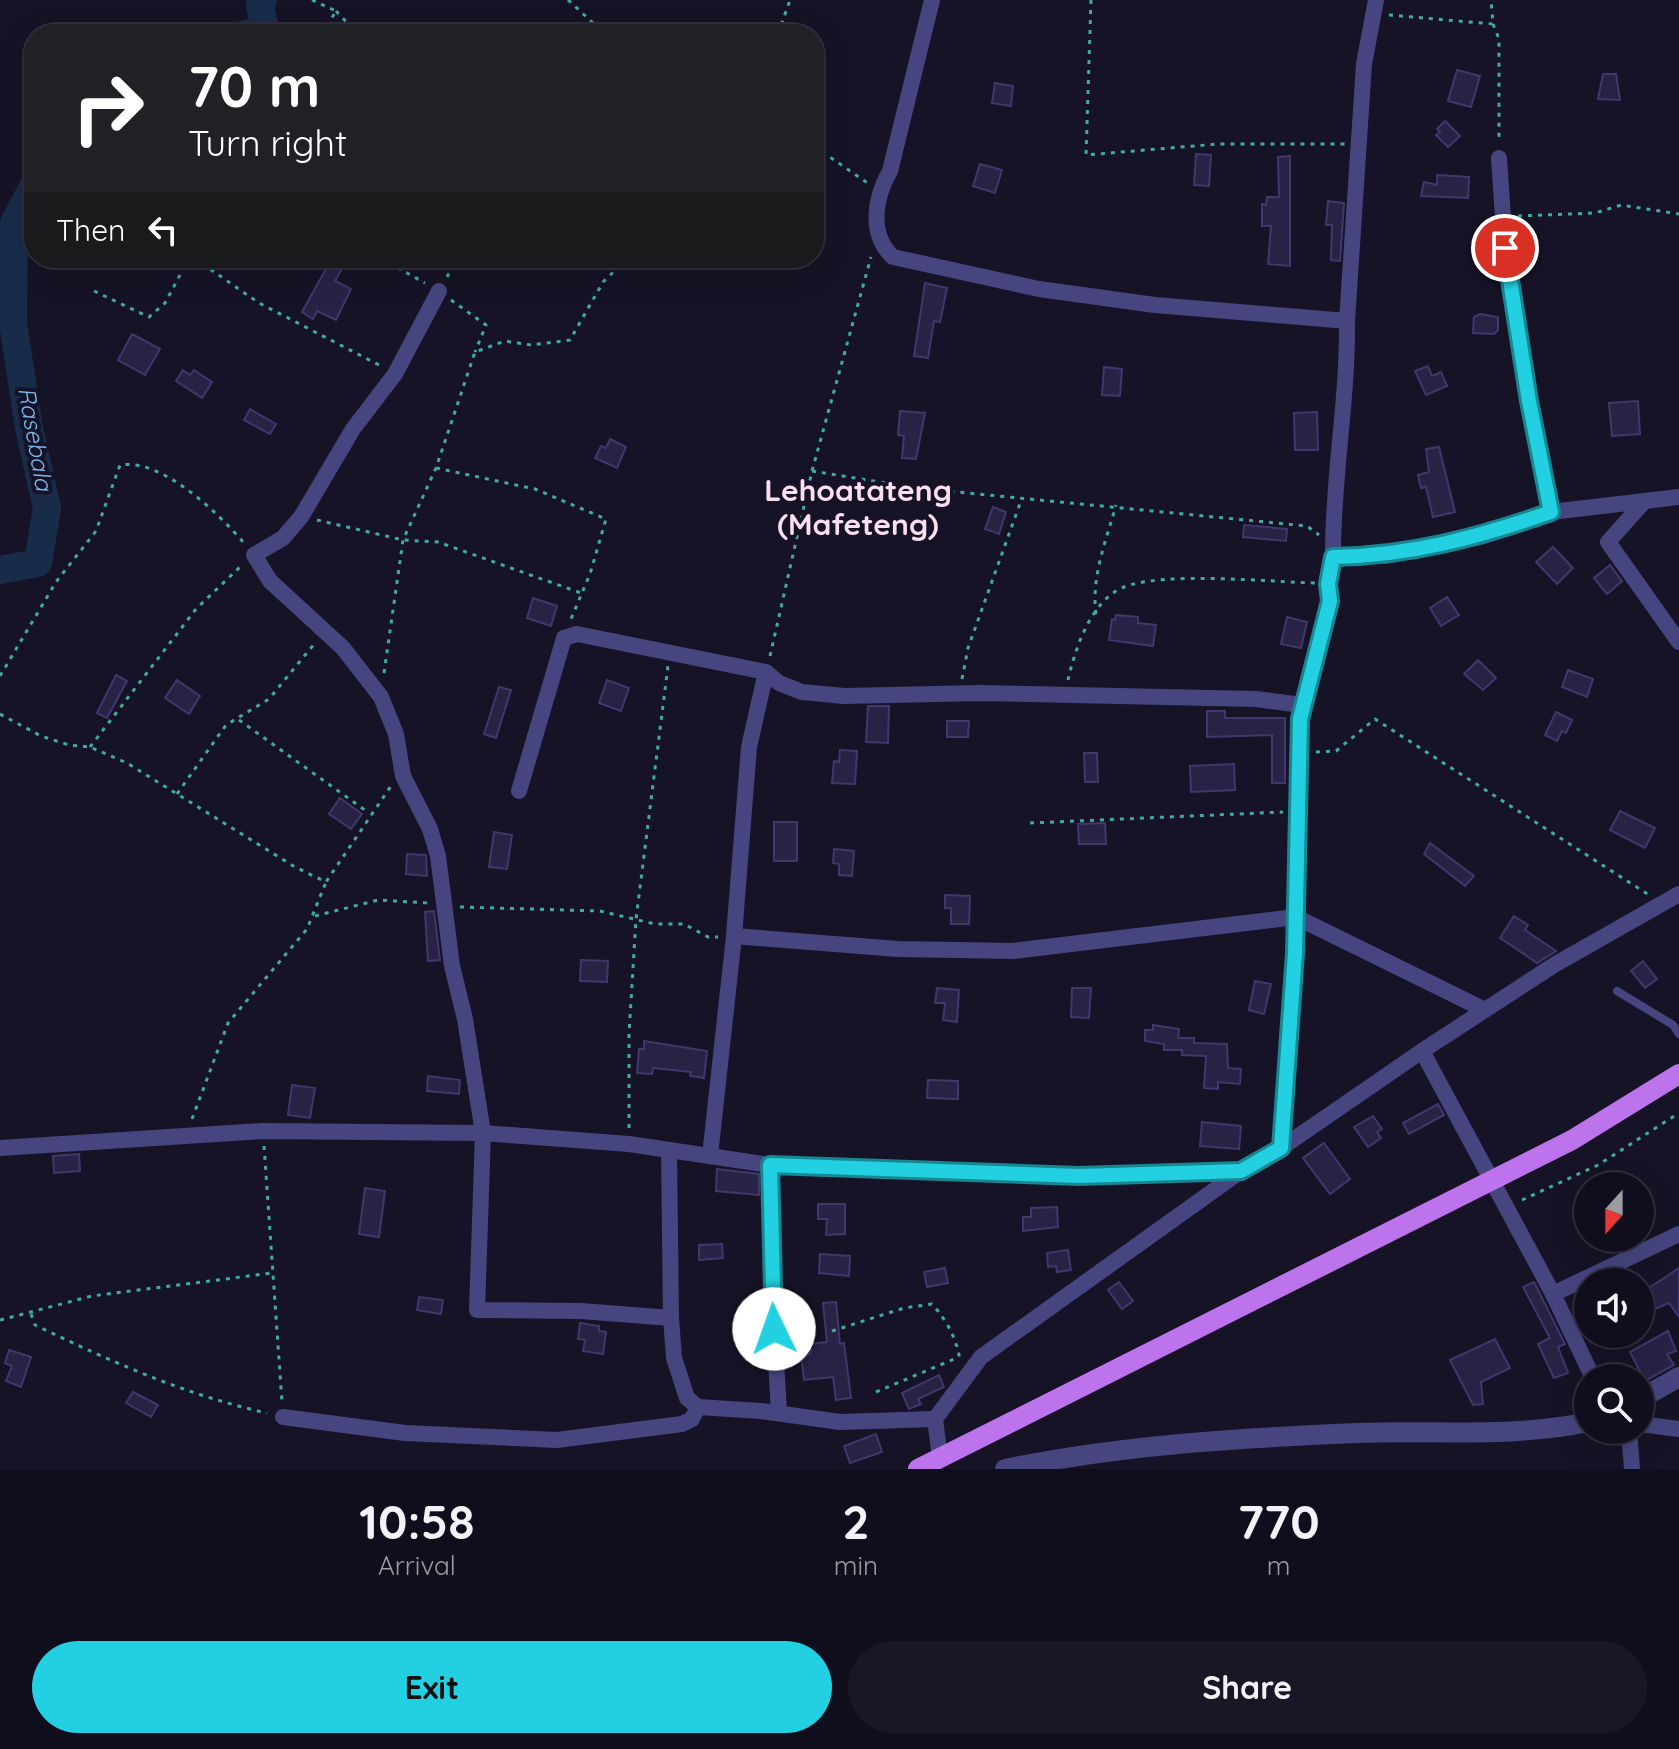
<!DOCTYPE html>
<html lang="en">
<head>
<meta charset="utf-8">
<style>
	:root { --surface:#100e1c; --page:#191725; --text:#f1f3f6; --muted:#9c9ca3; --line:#302e3b; --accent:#23d0e1 }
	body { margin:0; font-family:Quicksand,sans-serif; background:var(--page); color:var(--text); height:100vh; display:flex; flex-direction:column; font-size:30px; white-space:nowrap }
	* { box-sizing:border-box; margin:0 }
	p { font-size:26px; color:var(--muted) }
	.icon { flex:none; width:44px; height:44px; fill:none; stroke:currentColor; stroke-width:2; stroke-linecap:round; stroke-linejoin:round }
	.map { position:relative; height:1469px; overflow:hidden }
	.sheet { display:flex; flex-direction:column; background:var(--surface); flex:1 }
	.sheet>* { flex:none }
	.guide { position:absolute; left:24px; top:24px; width:800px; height:244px; border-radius:32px; box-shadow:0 8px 32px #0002,0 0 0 2px var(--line); background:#202124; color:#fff; overflow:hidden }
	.needle { width:52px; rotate:201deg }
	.fabs { position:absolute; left:1574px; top:1172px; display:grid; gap:16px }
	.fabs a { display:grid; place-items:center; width:80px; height:80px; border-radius:50%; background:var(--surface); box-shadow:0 8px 32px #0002,0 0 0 2px var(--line); font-size:40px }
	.pin { position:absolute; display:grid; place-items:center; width:68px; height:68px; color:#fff; margin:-34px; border:4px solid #fff; border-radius:50%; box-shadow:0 2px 8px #0007 }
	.me { position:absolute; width:88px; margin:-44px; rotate:357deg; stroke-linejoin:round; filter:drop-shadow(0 0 6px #0008) }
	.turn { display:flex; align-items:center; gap:28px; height:168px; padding:0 32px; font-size:36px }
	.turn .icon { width:104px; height:104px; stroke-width:2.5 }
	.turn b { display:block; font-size:56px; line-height:68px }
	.then { display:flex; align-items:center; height:76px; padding:0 32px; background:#0003; gap:16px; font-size:30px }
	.eta { display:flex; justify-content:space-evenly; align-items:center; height:136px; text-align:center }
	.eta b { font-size:48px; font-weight:700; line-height:56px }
	.cta { display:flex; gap:16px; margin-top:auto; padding:16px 32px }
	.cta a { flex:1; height:92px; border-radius:48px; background:var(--accent); color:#111; font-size:32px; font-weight:700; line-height:92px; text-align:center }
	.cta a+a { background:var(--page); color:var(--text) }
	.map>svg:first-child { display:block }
</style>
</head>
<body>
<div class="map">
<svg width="1679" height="1469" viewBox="0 0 1679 1469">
	<rect width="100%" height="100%" fill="#161326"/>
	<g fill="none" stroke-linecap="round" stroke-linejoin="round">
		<!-- river -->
		<g stroke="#182c4a" stroke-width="28">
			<polyline points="245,34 259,31 264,24 260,5 263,0"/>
			<polyline points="0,570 38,563 47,508 29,428 13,323 14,223 34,185"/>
		</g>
	</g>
	<!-- building -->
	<g fill="#282245" stroke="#41376d" stroke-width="2">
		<polygon points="1457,70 1480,76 1471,107 1448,101"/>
		<polygon points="1603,74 1616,74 1620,100 1598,99"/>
		<polygon points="995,83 1013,86 1011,106 992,103"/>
		<polygon points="1445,121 1460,136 1448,147 1436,135 1440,132 1437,129"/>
		<polygon points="1196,154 1211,155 1209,186 1194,185"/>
		<polygon points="1290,156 1290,266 1268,264 1271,226 1262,226 1262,204 1266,205 1267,197 1279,197 1278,157"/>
		<polygon points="980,164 1002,170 995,193 973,186"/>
		<polygon points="1437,175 1469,177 1468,198 1421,196 1424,182 1437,185"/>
		<polygon points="1328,201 1344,203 1340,261 1331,260 1332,225 1326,225"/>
		<polygon points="332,258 348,258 335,281 351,289 336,320 317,311 313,319 302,312"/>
		<polygon points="925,283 947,288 940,322 934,321 928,358 914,356"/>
		<polygon points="1480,314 1498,317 1498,330 1494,334 1473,333 1474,317"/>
		<polygon points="132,334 160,349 145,375 118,360"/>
		<polygon points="1428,366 1432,376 1441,372 1447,386 1426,395 1415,371"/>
		<polygon points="1104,367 1122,369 1120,396 1102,395"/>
		<polygon points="183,370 190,375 194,370 212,382 202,398 176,381"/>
		<polygon points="1638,401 1640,434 1612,436 1609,403"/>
		<polygon points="250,409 276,424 270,434 244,420"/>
		<polygon points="900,411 925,413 916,459 902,458 904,436 898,435"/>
		<polygon points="1317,412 1318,450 1295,450 1294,413"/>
		<polygon points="610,439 626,447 617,468 595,458 601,446 606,448"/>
		<polygon points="1439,447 1455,512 1433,517 1426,487 1421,488 1418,475 1429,472 1426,449"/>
		<polygon points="993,507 1006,512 999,534 985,529"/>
		<polygon points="1244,525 1287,529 1286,541 1243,537"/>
		<polygon points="1553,547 1573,568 1557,584 1536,562"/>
		<polygon points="1610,565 1622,581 1607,594 1594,578"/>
		<polygon points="1447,597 1459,615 1441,626 1430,608"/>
		<polygon points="533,598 557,606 551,626 527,618"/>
		<polygon points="1116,615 1138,617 1138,623 1156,625 1153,646 1109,640 1112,619 1115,620"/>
		<polygon points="1287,617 1307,622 1301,648 1281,644"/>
		<polygon points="1478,660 1496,678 1483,690 1464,674"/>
		<polygon points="1568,670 1593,679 1587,697 1562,687"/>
		<polygon points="116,675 127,681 107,718 97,713"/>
		<polygon points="177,680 200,696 189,714 165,698"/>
		<polygon points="607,680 629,688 621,711 599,703"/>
		<polygon points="499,687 511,690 496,738 484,734"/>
		<polygon points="868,706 889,706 888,743 866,742"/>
		<polygon points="1207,711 1225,711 1225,718 1285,718 1285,783 1272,783 1272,735 1207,737"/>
		<polygon points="1556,712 1572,720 1566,733 1562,731 1557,741 1545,735"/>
		<polygon points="947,721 969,721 968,737 947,737"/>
		<polygon points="840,750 857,751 855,784 832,783 834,761 839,762"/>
		<polygon points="1084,753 1097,753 1098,782 1085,782"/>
		<polygon points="1234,764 1235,790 1191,792 1190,766"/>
		<polygon points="340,798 362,814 351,829 329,814"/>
		<polygon points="1620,811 1655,828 1645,848 1610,830"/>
		<rect x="774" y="822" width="23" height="39"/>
		<polygon points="1105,823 1106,844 1079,844 1078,824"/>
		<polygon points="494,832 512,835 507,869 489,867"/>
		<polygon points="1430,843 1474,876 1465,886 1424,854"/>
		<polygon points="834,849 854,851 852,876 839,875 839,864 833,863"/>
		<polygon points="407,854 426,855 427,876 406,874"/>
		<polygon points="945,895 970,896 969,924 951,924 951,908 945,908"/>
		<polygon points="434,911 440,960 428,961 425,912"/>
		<polygon points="1514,916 1528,925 1525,930 1556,951 1537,963 1500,938"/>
		<polygon points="581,960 608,961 607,982 580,981"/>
		<polygon points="1643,961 1657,979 1645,988 1631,971"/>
		<polygon points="1255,981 1271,984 1264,1014 1249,1010"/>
		<polygon points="937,988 959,990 957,1022 943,1020 945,1003 935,1003"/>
		<polygon points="1072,988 1091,988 1089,1018 1071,1017"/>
		<polygon points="1153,1025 1179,1029 1178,1038 1194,1038 1194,1043 1227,1044 1228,1068 1241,1069 1240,1084 1218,1082 1218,1089 1204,1088 1206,1056 1182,1055 1182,1050 1164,1050 1164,1044 1145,1041 1145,1030 1153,1030"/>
		<polygon points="644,1041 707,1051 704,1078 690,1076 691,1072 653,1068 652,1074 637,1073 639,1049 644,1049"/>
		<polygon points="428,1076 460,1080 459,1094 427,1091"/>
		<polygon points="928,1080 958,1081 958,1099 927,1098"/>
		<polygon points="292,1085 315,1088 310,1118 288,1115"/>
		<polygon points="1438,1104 1444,1115 1409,1134 1403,1123"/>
		<polygon points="1373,1116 1382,1129 1377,1132 1381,1138 1368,1147 1354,1127"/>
		<polygon points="1202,1122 1241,1126 1239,1149 1200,1146"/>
		<polygon points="1324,1143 1350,1179 1330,1194 1303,1158"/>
		<polygon points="79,1154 80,1171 54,1173 53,1156"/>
		<polygon points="717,1169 759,1174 759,1195 716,1191"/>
		<polygon points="365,1188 385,1191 379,1237 359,1234"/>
		<polygon points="818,1204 845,1204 845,1234 826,1235 827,1219 818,1219"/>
		<polygon points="1057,1207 1058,1227 1023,1231 1023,1217 1031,1217 1031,1208"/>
		<polygon points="722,1244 723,1258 699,1260 699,1245"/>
		<polygon points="1068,1250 1071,1270 1057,1272 1056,1266 1048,1267 1047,1253"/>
		<polygon points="820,1254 850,1256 849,1276 819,1273"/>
		<polygon points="945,1268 948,1283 927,1287 924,1272"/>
		<polygon points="1679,1268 1679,1317 1669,1303 1640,1315 1640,1294"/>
		<polygon points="1119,1282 1133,1301 1122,1309 1108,1290"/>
		<polygon points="1534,1282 1565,1344 1558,1347 1568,1373 1554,1378 1538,1344 1550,1338 1523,1287"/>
		<polygon points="419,1297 443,1300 441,1314 417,1310"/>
		<polygon points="836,1302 840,1344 844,1343 851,1398 836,1400 833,1377 804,1380 801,1355 811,1354 810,1344 827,1342 823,1303"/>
		<polygon points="580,1323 599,1326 599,1331 606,1332 603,1354 583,1351 585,1340 578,1339"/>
		<polygon points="1668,1331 1676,1351 1667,1354 1674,1365 1645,1381 1630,1352"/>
		<polygon points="1495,1339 1510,1368 1481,1382 1483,1404 1473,1405 1450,1360"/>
		<polygon points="9,1350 31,1357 21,1387 6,1381 12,1366 5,1363"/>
		<polygon points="939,1375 944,1387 918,1399 921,1404 909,1409 902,1393"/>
		<polygon points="133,1392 158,1405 151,1417 126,1403"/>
		<polygon points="876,1434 882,1452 850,1463 844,1446"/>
	</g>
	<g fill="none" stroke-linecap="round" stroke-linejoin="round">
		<!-- path -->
		<g stroke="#41aba3" stroke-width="3" stroke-dasharray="4 6" stroke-linecap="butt">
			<polyline points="312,0 336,11 322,34"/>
			<polyline points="568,0 605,34"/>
			<polyline points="1091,0 1086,155 1218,144 1345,144"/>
			<polyline points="336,11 358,34"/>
			<polyline points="1389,15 1493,24 1491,0"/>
			<polyline points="1493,24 1499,39 1499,142"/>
			<polyline points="591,34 596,26"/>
			<polyline points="778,34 790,0"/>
			<polyline points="814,146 869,184"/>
			<polyline points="1518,216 1595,213 1621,205 1679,214"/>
			<polyline points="194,258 259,303 381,366"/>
			<polyline points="380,258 425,283"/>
			<polyline points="447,277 457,258"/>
			<polyline points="94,291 149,317 165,303 189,258"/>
			<polyline points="451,300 486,325 475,352"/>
			<polyline points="436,468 535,489 606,519 590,574 571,619"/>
			<polyline points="812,471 916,488 1307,526 1319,535"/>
			<polyline points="317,520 403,540 438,542 581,593"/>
			<path d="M1096,614C1091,577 1106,541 1116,505"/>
			<polyline points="770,656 812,471 871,257"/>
			<polyline points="384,673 403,540 436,468 475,352 505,341 531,345 570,340 603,282 628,258"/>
			<path d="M0,676L56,582L96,531L120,465C162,458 218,513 244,543"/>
			<polyline points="962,679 968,648 1022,498"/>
			<path d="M1068,680C1075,649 1091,600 1124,587C1165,571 1270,582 1316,583"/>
			<polyline points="0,714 41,736 69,745 90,747 127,763 295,867 326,882 391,786"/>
			<polyline points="239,720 369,813"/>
			<polyline points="90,747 196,609 242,565"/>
			<polyline points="1316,752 1336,751 1375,719 1649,895"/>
			<polyline points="177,794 226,725 269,699 315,643"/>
			<polyline points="1030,823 1283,812"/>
			<polyline points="460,907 600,911 655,924 684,924 708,937 718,937"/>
			<polyline points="315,916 378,900 429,903"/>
			<polyline points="192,1119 228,1023 307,929 326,882"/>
			<polyline points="629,1128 629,1034 636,919 668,666"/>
			<polyline points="264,1146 282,1402"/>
			<polyline points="1522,1200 1598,1165 1679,1113"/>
			<path d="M31,1314L35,1325C110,1361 185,1395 267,1413"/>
			<polyline points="0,1320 92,1296 272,1273"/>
			<path d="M832,1331L904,1308L932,1304C947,1321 956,1337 960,1360"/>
			<polyline points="876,1392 959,1357"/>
		</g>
		<!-- service -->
		<polyline stroke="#46457f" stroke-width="8" points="1617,991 1673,1025 1679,1034"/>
		<!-- minor -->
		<g stroke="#46457f" stroke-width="16">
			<path d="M932,0L890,171C875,197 868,234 893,257L1039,289L1155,305L1347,321C1348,399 1333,475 1333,552C1333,569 1328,584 1330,601L1300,719L1295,953L1281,1148L1241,1171L981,1357L935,1419L940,1458"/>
			<polyline points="1499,158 1505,248 1529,401 1551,512"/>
			<polyline points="439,291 395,374 353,429 301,517 283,538 254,555 270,581 343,648 381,697 396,734 403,776 430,829 438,856 452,966 465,1019 483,1133 477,1310 581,1311 671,1318"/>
			<polyline points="1347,321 1364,64 1376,0"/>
			<polyline points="1643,503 1608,542 1679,642"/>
			<polyline points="1333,557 1386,556 1481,537 1551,512 1679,497"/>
			<polyline points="519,791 564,638 577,634 766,672 779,683 802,692 844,696 981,693 1256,699 1302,705"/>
			<polyline points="734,936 898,949 1013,951 1296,917 1485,1010"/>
			<polyline points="1422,1051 1553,1294 1593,1378"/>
			<polyline points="0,1148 262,1131 483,1133 629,1144 770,1165 1079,1176 1240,1171"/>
			<polyline points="1281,1148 1422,1051 1554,965 1679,894"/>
			<polyline points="669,1150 671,1318 674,1358 687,1398 698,1407 761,1411 840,1422 935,1419"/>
			<polyline points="710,1156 734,936 749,747 766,672"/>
			<polyline points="770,1165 771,1274 779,1413"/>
			<polyline points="1553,1294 1679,1234"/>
			<polyline points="283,1417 405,1433 557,1440 682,1424 692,1419 698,1407"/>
			<polyline points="1640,1424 1679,1429"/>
			<polyline points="1629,1430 1632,1469"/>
		</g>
		<!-- tertiary -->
		<g stroke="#46457f" stroke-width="20">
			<polyline points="1640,1399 1679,1377"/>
			<path d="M1005,1469C1121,1445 1239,1438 1357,1433C1433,1430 1514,1438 1588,1422"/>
		</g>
		<!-- primary -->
		<polyline stroke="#bd73ec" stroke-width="20" points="918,1469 1572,1140 1679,1074"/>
	</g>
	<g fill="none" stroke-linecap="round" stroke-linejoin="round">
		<defs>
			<path id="route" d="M774,1329L770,1165L1079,1176L1241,1171L1281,1148L1295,953L1300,719L1330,601L1328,584L1333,557C1410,556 1479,537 1551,512L1529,401L1505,248"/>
		</defs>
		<!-- route casing -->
		<use href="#route" stroke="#178792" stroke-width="20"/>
		<!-- route -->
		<use href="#route" stroke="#23d0e1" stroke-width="14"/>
	</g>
	<g text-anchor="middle" stroke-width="8" stroke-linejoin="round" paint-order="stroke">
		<!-- water labels -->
		<g font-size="24" font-style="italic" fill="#79b8ed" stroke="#161326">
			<text transform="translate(35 439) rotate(80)" y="8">Rasebala</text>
		</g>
		<!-- district labels -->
		<g font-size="30" font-weight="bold" fill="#fbdff1" stroke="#161326">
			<text x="858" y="501">Lehoatateng<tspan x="858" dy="34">(Mafeteng)</tspan></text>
		</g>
	</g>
</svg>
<div class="fabs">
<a><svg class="needle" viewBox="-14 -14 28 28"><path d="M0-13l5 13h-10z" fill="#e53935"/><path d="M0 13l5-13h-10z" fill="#9c9ca3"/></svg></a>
<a><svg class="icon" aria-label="sound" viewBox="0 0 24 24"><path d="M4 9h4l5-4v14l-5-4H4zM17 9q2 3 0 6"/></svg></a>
<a><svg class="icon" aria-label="search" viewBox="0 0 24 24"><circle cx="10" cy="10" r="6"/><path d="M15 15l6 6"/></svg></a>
</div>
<div class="pin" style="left:1505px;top:248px;background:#d93025"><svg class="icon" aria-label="arrive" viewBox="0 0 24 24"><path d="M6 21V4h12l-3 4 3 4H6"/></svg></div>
<svg class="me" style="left:774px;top:1329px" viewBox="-20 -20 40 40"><circle r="19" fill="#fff"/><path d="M0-13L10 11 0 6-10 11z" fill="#23d0e1"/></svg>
<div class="guide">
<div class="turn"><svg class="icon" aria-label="right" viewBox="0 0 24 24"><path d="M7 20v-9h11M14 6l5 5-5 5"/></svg><div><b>70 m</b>Turn right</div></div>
<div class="then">Then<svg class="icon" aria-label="left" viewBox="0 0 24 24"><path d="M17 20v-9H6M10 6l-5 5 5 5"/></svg></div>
</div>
</div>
<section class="sheet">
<div class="eta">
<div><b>10:58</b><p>Arrival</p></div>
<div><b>2</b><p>min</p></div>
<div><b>770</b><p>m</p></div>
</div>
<div class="cta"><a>Exit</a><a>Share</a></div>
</section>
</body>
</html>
